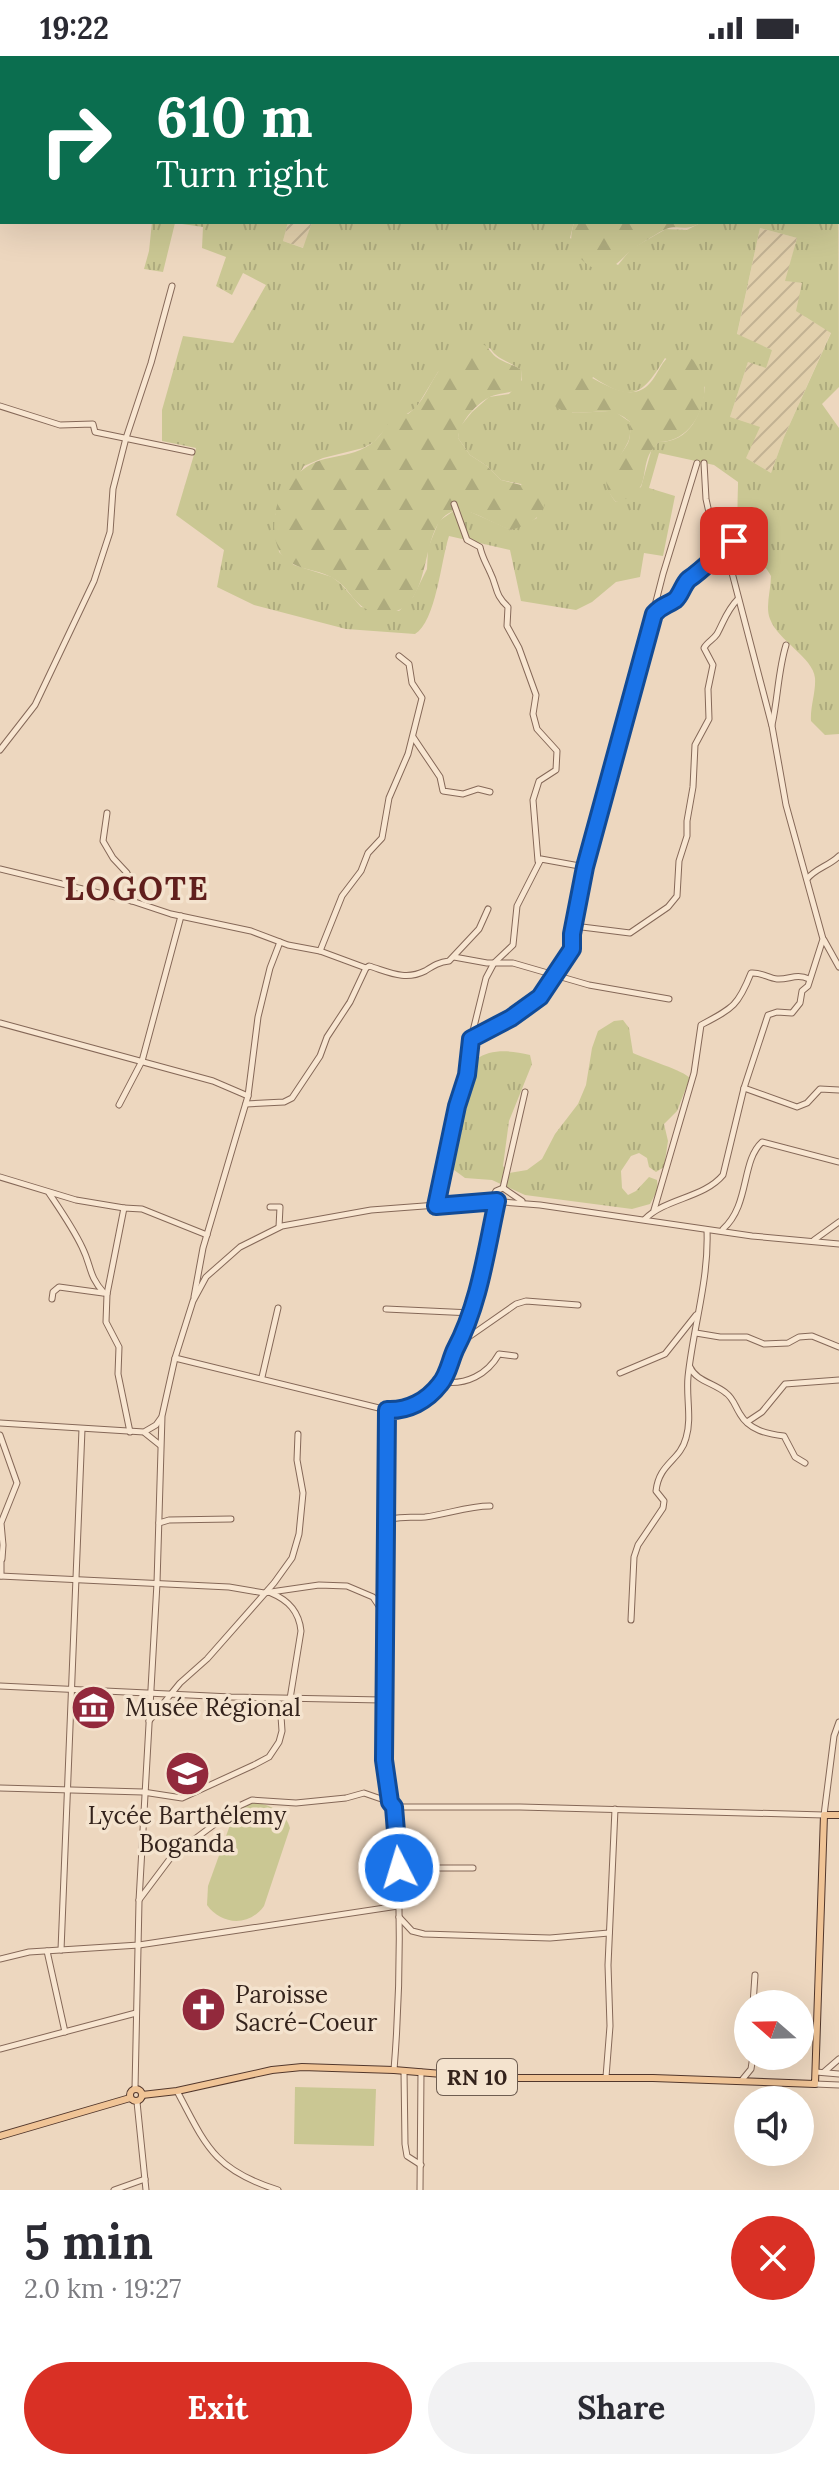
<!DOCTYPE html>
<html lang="en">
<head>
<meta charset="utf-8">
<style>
	:root { --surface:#fff; --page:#f2f2f3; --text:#2b2b33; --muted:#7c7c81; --accent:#d93025 }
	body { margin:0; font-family:Lora,serif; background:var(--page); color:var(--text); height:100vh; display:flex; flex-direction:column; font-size:30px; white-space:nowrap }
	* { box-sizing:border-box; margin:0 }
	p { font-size:26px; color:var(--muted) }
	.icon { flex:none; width:44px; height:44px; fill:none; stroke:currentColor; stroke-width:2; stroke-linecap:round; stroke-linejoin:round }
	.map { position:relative; height:2134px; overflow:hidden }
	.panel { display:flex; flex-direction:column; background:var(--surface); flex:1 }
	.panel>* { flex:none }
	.top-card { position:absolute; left:0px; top:0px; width:840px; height:168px; box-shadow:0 8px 32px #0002; background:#0b6e4f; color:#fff; overflow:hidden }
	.needle { width:52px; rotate:290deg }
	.buttons { position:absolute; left:734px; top:1934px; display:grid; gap:16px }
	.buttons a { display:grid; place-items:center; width:80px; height:80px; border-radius:50%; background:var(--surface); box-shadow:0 8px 32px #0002; font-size:40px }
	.pin { position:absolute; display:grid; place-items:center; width:68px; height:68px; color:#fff; margin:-34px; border-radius:16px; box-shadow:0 4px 12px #0006 }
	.me { position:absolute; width:88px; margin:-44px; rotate:355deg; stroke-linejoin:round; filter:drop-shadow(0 0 6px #0008) }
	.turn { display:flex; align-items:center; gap:28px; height:168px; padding:0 24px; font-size:36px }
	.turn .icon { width:104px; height:104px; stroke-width:2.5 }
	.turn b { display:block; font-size:56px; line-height:68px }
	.round { display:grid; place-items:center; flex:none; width:84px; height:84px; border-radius:42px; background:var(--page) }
	.headline { display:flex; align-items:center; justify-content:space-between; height:136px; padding:0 24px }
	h1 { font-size:48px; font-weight:800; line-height:60px }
	.cta { display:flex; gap:16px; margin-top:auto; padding:16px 24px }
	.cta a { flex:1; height:92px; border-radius:48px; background:var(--accent); color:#fff; font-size:32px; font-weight:800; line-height:92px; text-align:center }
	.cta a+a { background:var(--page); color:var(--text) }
	.status { display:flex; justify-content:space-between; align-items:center; height:56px; padding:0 40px; background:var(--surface); direction:ltr }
	.status svg { height:22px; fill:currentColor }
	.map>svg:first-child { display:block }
</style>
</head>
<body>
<div class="status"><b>19:22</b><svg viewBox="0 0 49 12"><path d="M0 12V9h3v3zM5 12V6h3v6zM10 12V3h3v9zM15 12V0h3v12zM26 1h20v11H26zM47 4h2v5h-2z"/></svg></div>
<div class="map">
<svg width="839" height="2134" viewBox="0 0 839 2134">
	<defs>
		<pattern id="farmland-furrows" width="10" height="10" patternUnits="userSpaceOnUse" patternTransform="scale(2)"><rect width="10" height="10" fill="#e2d0ac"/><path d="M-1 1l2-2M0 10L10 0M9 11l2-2" fill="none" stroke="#c2b293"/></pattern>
		<pattern id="grass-tufts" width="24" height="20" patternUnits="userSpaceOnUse" patternTransform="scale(2)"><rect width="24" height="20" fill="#cac793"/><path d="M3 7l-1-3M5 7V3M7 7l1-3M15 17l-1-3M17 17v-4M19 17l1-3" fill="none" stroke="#aeab7e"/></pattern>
		<pattern id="forest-firs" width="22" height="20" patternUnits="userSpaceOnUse" patternTransform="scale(2)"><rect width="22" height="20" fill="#cac793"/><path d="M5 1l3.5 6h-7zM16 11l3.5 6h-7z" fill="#aeab7e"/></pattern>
	</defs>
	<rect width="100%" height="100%" fill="#edd7bf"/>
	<!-- farmland -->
	<g fill="url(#farmland-furrows)">
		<polygon points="288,166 312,166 304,192 283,185"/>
		<polygon points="760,172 797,182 786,225 802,227 805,261 831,276 784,381 771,417 746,402 730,361 748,306 772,294 737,279"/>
	</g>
	<!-- grass -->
	<g fill="url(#grass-tufts)" fill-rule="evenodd">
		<polygon points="234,0 616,0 616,2 233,2"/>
		<path d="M838,72L839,331L822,348L839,372V678L825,679L811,665C810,651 816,636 815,622C813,601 778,585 770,563C765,550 771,534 771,520C765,508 757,506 749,497C734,481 738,446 738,426L714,409L659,397L649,432L675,440L663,500L644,497L640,521L616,526L592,546L576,554L521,545L510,494L449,480C441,504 436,566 415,578L346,573L254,549L217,531L224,494L176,459L196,392L162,385V354L183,280L233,287L266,229L243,217L232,239L216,230L226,201L202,192L203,171L175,167L163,216L144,213L149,195L152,166H288L283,185L303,192L312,166H574L570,182L618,209L631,193L666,173L687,174L702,166H838ZM760,172L797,182L785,225L802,227L796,255L831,277L784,381L771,417L746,402L760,371L730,361L748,306L766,312L772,294L737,278ZM490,292C497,304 510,305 521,314L522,324L509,338L489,341L472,356L459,372L458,382L470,399L487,410L501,424L521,428L537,462L511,474L464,453L452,456L439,465L428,492L427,513L413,541L399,555L361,551L341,528L332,521L294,509L279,496L275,459L304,410L323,402L363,392L374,386L388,370L416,352L438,316ZM665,302L705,331C702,358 690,386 659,386L652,392L641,431L616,446C597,425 618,407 628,386C631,380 630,373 630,366L614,355L572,357L593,321C632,347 642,340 665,302Z"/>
		<path d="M623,964L629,972L633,997C646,1003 684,1015 690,1022L677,1055L664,1068L668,1085L664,1111L656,1116L649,1111L647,1102L639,1097L631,1100L621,1115L622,1132L628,1139L636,1135L649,1121L657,1124L658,1133L650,1148L632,1153L525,1139L492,1124L465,1122L450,1111C448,1097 457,1089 460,1075C463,1061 458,1046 461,1031C468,994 498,991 530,999L532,1008L509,1065L503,1110L509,1117L527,1114L542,1103L555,1078L578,1048L586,1029L592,992L598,975L614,965Z"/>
	</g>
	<!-- forest -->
	<g fill="url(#forest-firs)">
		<path d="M574,166H702C684,177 680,168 666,173C662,174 632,193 629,196C611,214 601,224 578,200C568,190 571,179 574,166Z"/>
		<path d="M481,287C489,291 490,296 496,301C504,307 513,308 521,314C525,343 504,333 488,342C474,350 460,366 458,382L470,399L487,410L501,424L541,434L546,442C543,463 529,468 511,474C498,470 470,453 460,454C410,457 444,572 372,555C355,551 350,533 336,524C322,514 305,515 291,507C271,496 272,465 278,446C281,437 285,432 291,425C320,392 341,408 371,388C384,379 387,364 398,356L408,358C424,346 427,332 438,316C448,303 466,295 481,287Z"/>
		<path d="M673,297C724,298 709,386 659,386C633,408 659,436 616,446C593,420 617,408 628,387C631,380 630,373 630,366C605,341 569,373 549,343C552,326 557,319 574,313C595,321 630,351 650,327C659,317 661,305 673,297Z"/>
	</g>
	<!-- pitch -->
	<g fill="#cac793">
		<path d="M249,1747C267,1746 285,1755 290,1772L264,1850C249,1871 221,1869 207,1849L208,1830L234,1758Z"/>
		<polygon points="295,2031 376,2033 374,2090 294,2088"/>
	</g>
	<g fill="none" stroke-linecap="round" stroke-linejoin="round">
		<!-- stream -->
		<g stroke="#6a8c7d" stroke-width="2">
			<polyline points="824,0 829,2"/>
			<polyline points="772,2 773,0"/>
			<polyline points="838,21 839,25"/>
		</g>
		<defs>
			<g id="minor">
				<polyline points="9,2 9,0"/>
				<polyline points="0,44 2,36"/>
				<polyline points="0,350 60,369 93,368 95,376 192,396"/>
				<path d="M454,448L467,484L480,491C482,501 486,507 490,516C498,532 494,538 508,551L507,570L519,592L536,639L533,658L537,673L557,695L556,714L539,725L533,744L538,805"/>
				<polyline points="658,555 660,549 676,543 687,524 697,520 724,492 734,485 739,478"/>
				<path d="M772,669C778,642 778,615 786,589"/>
				<polyline points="413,681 440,721 443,735 463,738 478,733 490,736"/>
				<polyline points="0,694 35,649 94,525 110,476 113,433 126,382 151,307 172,230"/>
				<polyline points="107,757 103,785 113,802 127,817 131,826 132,845"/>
				<path d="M0,813L132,845L171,858L251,875L288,889L320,895L366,912L369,910C389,916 405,925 425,915C433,910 439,906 449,905L479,873L488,853"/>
				<path d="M807,823C816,812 829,810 839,800"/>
				<path d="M574,870L630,877L668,851L677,840L679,805L687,780V765L693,731L695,689L709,663L708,633L713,609L704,592C707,586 713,584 717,578C724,565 727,554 738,543"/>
				<polyline points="824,884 839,911"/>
				<polyline points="320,895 342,840 361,815 368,797 382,782 389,742 408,698 422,642 412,627 409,608 399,600"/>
				<polyline points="454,901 487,907 513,907 589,929 669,943"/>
				<polyline points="0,967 213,1025 248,1040"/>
				<polyline points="471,983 511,962 540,941 572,893 576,853 596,766 619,690 663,518 697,407"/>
				<polyline points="744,1032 797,1051 807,1047 820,1033 839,1034"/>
				<polyline points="246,1048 284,1046 292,1042 320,1000 327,981 350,946 366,912"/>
				<polyline points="119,1049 142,1005 181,860"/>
				<polyline points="0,1121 76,1144 124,1152"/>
				<polyline points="503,1132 522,1145"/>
				<path d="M49,1137C61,1155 73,1172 82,1191C92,1211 88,1219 104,1237L107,1238"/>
				<polyline points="490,1145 496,1135 503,1132 525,1036"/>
				<polyline points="436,1150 457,1050 467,1019 471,983 486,922 494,907 513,889 517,850 541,803 585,811"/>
				<polyline points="270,1151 280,1151 279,1171"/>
				<path d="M654,1154L694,1017L701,969C733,952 738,950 751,917C761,916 768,922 777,923C789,924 796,917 809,923"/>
				<path d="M645,1163C666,1142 704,1142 723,1119L744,1032L768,959L777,956L792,957L800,947L802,935L808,930L823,883L786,749L772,670L730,509L712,470L706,443L704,407"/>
				<path d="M723,1173C750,1149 741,1105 762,1086L839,1106"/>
				<polyline points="814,1184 839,1166"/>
				<polyline points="194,1241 203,1192 248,1040 258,961 270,912 280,886"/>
				<polyline points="52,1243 53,1236 59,1231 103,1237"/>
				<polyline points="386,1253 472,1257"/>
				<polyline points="696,1277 720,1281 747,1281 764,1288 788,1287 799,1281 812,1280 839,1291"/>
				<polyline points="463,1285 516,1248 526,1245 578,1249"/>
				<path d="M175,1302L387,1354C408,1355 427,1345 440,1328C448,1319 450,1305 455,1295C479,1248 486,1196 497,1145"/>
				<path d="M690,1311C696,1325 714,1327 726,1337C733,1342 735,1350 740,1358C749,1374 767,1378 784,1380L795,1401L805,1407"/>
				<polyline points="620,1317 665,1298 696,1259"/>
				<polyline points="262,1321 278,1252"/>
				<path d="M443,1326C466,1329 487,1319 499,1298L515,1300"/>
				<path d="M387,1354L382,1644L384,1704L390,1746L394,1751C401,1838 401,1927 394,2014"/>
				<polyline points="747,1366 762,1356 785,1328 839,1324"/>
				<polyline points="0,1367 144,1376 156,1369 161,1362"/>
				<polyline points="130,1376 118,1318 119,1291 106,1266 107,1238 124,1152 142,1153 207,1179"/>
				<polyline points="145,1377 160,1389"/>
				<polyline points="0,1379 17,1427 1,1467 3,1489 2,1503"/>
				<polyline points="159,1467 169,1464 231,1463"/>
				<path d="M386,1473L392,1463C403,1460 414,1462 425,1461C448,1458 468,1450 490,1450"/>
				<polyline points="0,1520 229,1531 264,1537 319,1529 347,1530 373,1541 385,1559"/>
				<polyline points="1,1520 1,1501"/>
				<path d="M631,1564L634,1501L638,1489L663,1452L664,1445L656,1435C659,1407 680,1405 686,1382C692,1363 686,1341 688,1321C693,1272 709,1224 707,1174"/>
				<polyline points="0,1630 231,1641 382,1644"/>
				<polyline points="149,1665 180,1627 207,1603 274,1527 292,1502 299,1478 303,1437 297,1404 298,1378"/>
				<path d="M0,1732L143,1736L182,1742L254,1709L269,1701L279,1686L282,1675L281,1660L289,1649L301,1575C299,1555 288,1544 271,1537"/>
				<polyline points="394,1751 520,1751 824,1759 834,1680 839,1666"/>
				<polyline points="399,1812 473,1812"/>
				<polyline points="139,1844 172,1800 239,1750 252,1744 296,1747 346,1742 364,1737 390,1746"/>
				<polyline points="399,1861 412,1875 424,1878 550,1882 609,1877"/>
				<polyline points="61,1894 82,1373"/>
				<polyline points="47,1895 65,1976"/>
				<polyline points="0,1903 29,1896 139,1889 398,1850"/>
				<polyline points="753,1948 755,1919"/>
				<polyline points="0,1993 136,1957"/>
				<polyline points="404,2015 405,2088 407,2100 421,2109"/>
				<polyline points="816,2016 839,2018"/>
				<polyline points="824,2016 839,2003"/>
				<polyline points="606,2021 610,1970 608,1909 615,1753"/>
				<polyline points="742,2024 751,2013 753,2000"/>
				<polyline points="815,2028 839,2029"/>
				<polyline points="135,2033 139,1845 157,1527 162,1360 175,1302 193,1245 206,1221 240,1191 282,1170 371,1154 490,1145 540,1149 752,1180 839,1188"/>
				<path d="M177,2035C206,2090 214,2114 278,2134"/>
				<polyline points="137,2046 146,2134"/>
				<polyline points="114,2134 145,2123"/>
				<polyline points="420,2134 421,2016"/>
			</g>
			<g id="major">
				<circle cx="136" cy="2039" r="6"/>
				<polyline points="142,2039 177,2035 272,2014 302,2011 394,2014 490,2022 653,2022 815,2028 824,1759 839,1759"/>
				<polyline points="0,2080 130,2042"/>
			</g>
		</defs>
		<!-- minor casing -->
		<use href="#minor" stroke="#856858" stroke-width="7"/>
		<!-- major casing -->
		<use href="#major" stroke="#52372c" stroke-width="8"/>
		<!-- minor -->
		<use href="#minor" stroke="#f8e6d1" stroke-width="5"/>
		<!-- major -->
		<use href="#major" stroke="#f0c496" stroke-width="6"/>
	</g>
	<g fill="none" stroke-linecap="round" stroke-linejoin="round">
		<defs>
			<path id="route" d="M399,1812L394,1751L390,1746L384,1704L387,1354C408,1355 427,1345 440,1328C448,1319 450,1305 455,1294C479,1249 486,1196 497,1145L436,1150L457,1050L467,1019L471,983L511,962L540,941L572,893V878L585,811L654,558C662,549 666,550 675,544C681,539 683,528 689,523C705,512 718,497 734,485"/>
		</defs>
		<!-- route casing -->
		<use href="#route" stroke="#114b97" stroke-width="20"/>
		<!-- route -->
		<use href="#route" stroke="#1a73e8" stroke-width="14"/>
	</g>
	<!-- icons -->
	<defs>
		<symbol id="museum-disc" viewBox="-11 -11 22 22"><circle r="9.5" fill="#92293c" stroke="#f4e3ce"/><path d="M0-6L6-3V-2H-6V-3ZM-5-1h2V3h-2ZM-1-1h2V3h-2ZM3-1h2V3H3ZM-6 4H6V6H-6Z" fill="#fff"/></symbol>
		<symbol id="university-disc" viewBox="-11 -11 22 22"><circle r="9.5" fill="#92293c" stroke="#f4e3ce"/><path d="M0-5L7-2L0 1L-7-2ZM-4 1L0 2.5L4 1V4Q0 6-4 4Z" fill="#fff"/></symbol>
		<symbol id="church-disc" viewBox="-11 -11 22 22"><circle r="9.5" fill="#92293c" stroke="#f4e3ce"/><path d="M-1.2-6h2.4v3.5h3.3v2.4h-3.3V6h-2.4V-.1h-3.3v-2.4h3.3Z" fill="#fff"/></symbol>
	</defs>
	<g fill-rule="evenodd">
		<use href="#museum-disc" x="68" y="1626" width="51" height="51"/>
		<use href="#university-disc" x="162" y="1692" width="51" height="51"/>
		<use href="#church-disc" x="178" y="1928" width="51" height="51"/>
	</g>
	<g text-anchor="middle" stroke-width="7" stroke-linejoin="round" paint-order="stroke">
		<!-- shield labels -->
		<rect fill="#f4e3ce" stroke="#6e5d51" stroke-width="2" x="437" y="2003" width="80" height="36" rx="6"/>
		<g font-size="22" font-weight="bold" fill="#34231c">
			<text x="477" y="2029">RN 10</text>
		</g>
		<!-- poi labels -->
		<g font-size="24" fill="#34231c" stroke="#f4e3ce" text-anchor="start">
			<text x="125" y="1660">Musée Régional</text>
			<text x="187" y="1768" text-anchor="middle">Lycée Barthélemy<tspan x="187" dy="28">Boganda</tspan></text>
			<text x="235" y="1947">Paroisse<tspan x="235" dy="28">Sacré-Coeur</tspan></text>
		</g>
		<!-- district labels -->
		<g font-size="32" font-weight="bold" letter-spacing="2" fill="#601e1c" stroke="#f4e3ce">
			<text x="137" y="844">LOGOTE</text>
		</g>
	</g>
</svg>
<div class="buttons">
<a><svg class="needle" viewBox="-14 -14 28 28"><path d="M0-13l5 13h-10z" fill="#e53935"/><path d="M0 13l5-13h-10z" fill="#7c7c81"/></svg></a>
<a><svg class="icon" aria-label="sound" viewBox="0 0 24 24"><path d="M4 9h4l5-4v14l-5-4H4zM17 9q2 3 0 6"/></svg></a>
</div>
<div class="pin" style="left:734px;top:485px;background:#d93025"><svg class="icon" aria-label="arrive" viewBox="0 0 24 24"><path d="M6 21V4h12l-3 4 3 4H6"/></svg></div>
<svg class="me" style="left:399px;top:1812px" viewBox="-20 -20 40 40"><circle r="17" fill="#1a73e8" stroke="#fff" stroke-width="3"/><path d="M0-11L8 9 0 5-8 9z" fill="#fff"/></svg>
<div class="top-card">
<div class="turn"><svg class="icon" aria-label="right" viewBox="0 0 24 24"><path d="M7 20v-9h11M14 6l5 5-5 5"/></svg><div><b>610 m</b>Turn right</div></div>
</div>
</div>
<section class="panel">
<div class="headline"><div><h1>5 min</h1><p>2.0 km · 19:27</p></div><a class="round" style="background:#d93025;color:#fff"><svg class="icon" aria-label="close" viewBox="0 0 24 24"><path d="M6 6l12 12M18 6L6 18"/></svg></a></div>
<div class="cta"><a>Exit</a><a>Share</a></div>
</section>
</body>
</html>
